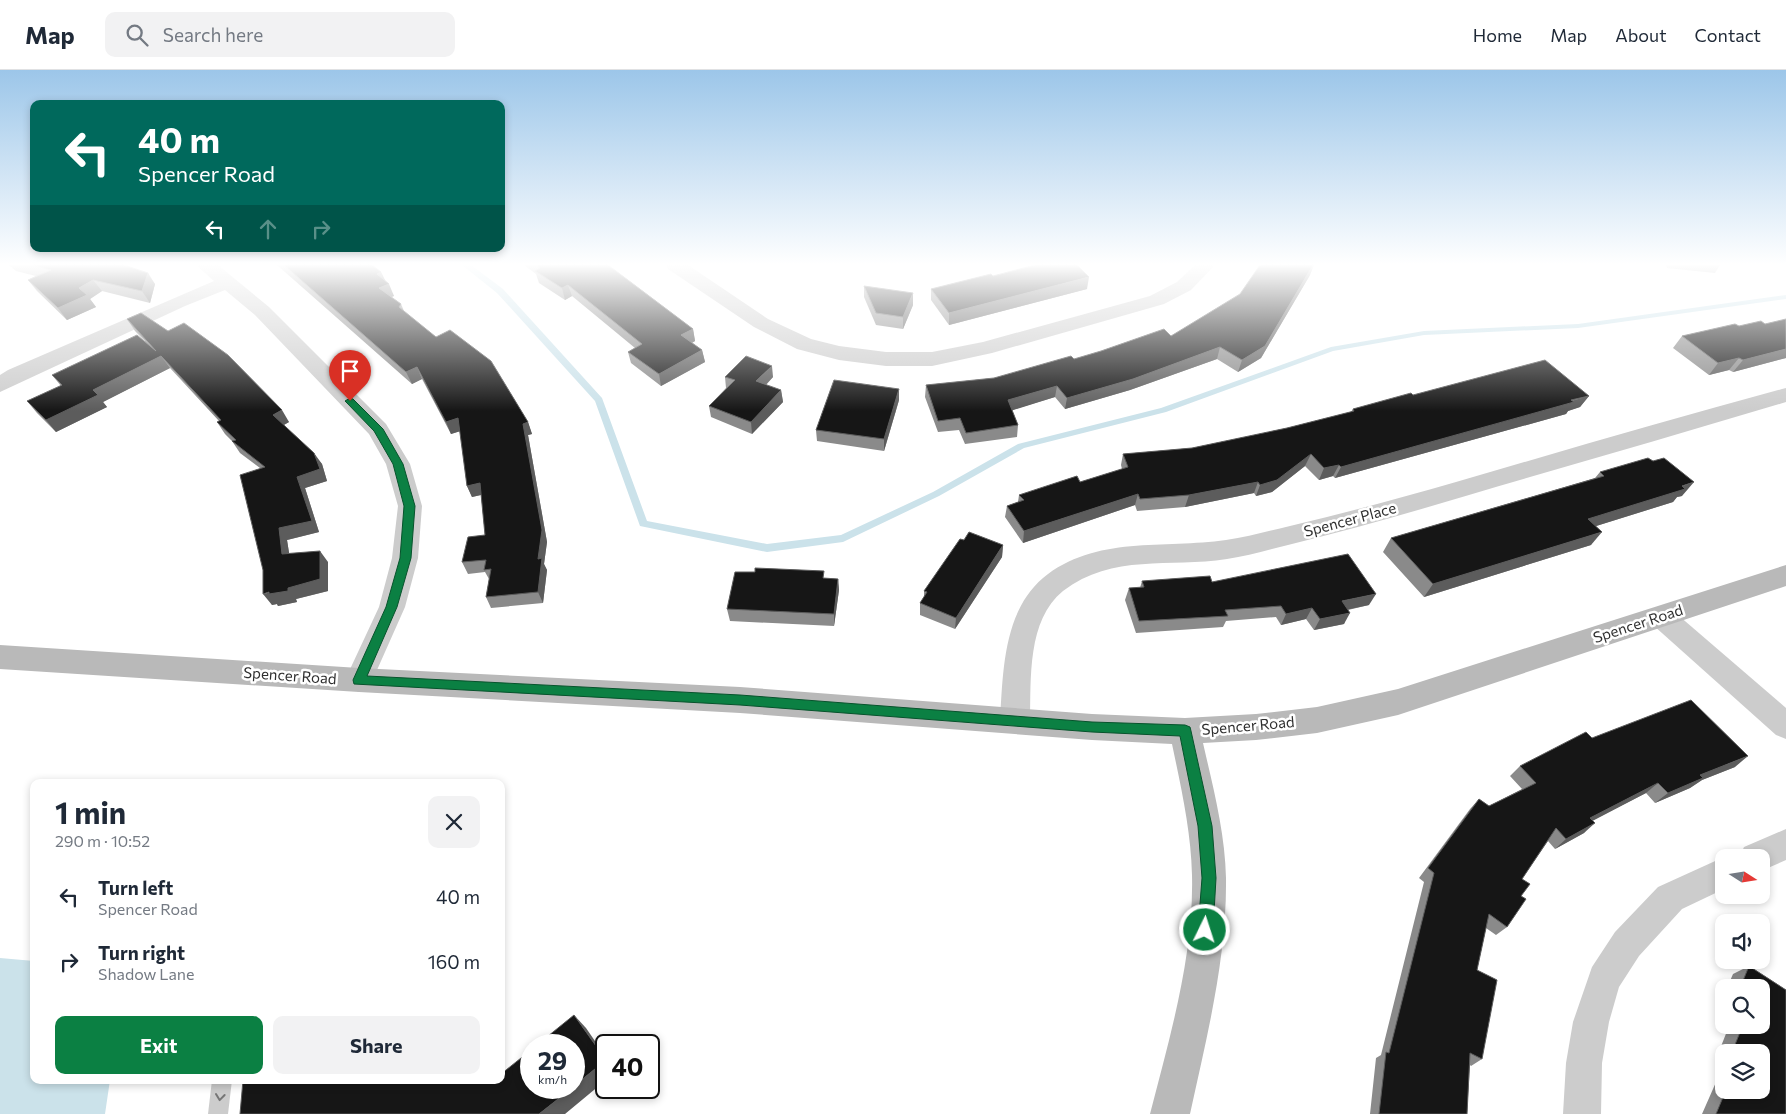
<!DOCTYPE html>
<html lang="en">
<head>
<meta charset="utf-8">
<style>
	:root { --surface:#fff; --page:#f2f2f3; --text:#1f2937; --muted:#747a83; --line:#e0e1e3; --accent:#0b8043 }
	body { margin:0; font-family:Commissioner,sans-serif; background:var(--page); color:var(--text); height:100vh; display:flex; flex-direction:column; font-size:19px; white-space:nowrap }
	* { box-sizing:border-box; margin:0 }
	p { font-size:16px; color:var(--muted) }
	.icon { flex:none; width:28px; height:28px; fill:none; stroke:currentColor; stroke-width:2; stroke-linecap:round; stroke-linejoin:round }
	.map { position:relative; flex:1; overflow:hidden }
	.side { position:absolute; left:30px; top:709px; width:475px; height:305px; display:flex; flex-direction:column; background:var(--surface); border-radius:10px; box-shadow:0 2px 8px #0003 }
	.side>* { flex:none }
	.banner { position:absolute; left:30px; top:30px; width:475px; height:152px; border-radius:10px; box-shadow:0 2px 8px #0003; background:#00695c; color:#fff; overflow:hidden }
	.needle { width:32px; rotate:102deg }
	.fabs { position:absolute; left:1715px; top:779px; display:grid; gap:10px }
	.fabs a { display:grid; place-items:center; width:55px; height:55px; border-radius:10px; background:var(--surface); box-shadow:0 2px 8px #0003; font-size:25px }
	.speed { position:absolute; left:520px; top:964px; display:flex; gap:10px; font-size:25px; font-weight:700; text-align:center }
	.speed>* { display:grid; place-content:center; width:65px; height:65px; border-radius:50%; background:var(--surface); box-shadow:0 2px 8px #0003; line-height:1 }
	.speed small { font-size:12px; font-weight:400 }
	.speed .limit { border:2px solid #111; border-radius:8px; background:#fff; color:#111 }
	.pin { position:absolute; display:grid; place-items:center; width:42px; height:42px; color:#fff; margin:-51px -21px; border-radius:50% 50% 50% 0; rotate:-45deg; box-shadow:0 0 5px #0007 }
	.pin .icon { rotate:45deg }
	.me { position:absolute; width:55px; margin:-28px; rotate:4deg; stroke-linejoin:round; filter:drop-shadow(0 0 4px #0008) }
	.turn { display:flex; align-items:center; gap:18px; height:105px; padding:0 25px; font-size:22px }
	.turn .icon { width:65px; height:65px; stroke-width:2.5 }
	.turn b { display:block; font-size:35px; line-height:42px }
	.lanes { display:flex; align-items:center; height:48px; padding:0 25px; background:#0003; justify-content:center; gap:25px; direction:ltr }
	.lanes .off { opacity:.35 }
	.round { display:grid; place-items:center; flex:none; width:52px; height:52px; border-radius:10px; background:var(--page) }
	.head { display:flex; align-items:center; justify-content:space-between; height:85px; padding:0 25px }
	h1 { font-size:30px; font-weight:700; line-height:38px }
	.primary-button { display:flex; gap:10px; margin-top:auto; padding:10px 25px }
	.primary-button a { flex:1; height:58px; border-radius:10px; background:var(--accent); color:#fff; font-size:20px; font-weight:700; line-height:58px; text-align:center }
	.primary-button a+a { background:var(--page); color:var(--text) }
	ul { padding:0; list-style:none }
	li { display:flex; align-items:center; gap:15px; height:65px; padding:0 25px }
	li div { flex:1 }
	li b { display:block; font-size:19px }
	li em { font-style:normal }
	header { display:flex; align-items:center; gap:30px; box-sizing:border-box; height:70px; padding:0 25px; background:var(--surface); border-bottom:1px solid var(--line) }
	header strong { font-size:24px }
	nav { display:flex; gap:28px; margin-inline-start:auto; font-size:18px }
	.search { width:350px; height:45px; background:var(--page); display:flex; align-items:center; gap:12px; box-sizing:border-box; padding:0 18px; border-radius:10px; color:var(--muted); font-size:19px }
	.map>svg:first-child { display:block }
</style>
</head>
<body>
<header>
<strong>Map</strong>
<div class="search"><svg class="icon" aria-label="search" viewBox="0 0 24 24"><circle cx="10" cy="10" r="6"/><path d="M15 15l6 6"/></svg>Search here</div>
<nav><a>Home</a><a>Map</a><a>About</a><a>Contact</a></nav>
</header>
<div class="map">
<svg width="1786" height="1044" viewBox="0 0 1786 1044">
	<rect width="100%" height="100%" fill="#fff"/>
	<!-- water -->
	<polygon fill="#cbe2ea" points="0,888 34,891 34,1010 110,1010 105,1044 0,1044"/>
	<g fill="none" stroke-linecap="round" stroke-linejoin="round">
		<!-- stream -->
		<polygon fill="#cbe2ea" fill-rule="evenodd" points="462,195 471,195 503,219 602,328 647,451 767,474 841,465 933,422 1018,374 1161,338 1331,277 1424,261 1578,254 1786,225 1786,229 1578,258 1424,265 1333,281 1166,342 1024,378 939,426 843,472 767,482 640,456 595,331 497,223"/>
		<!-- lane -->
		<polygon fill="#ccc" fill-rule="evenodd" points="212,1010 232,1010 228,1044 208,1044"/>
		<!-- street -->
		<g fill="#ccc" fill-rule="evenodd">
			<polygon points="196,195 218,195 269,237 386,354 410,394 422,436 418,488 405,537 369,618 359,622 349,618 345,610 379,537 392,488 398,436 386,394 369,364 255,245 225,220 185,236 0,322 0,305 8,300 214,211"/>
			<polygon points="666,195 688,195 768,249 811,269 839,276 886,282 932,282 983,272 1150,226 1177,212 1195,195 1215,195 1191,220 1164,234 992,283 932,296 886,296 839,290 797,279 754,257 668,199"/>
			<path d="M1786,318V332C1680,364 1574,394 1469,425C1409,443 1349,460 1288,475C1267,480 1247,486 1227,489C1169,498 1113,483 1063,521C1027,550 1031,609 1030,651L1025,660L1015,663L1005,660L1000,651C1003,603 1003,542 1043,508C1095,465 1164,479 1226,470C1248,467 1268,461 1290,456C1345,443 1401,428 1456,412C1566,380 1675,348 1786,318Z"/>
			<polygon points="1662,536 1671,539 1786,638 1786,669 1776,665 1653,555 1649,547 1653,539"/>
			<polygon points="1786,759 1786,790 1761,801 1761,788 1739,788 1744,777"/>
			<polygon points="1724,787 1726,788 1724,788 1724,819 1682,839 1639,886 1619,917 1609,952 1602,993 1601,1044 1563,1044 1566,993 1573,952 1592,897 1615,862 1658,817"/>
		</g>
		<!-- secondary -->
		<path fill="#b9b9b9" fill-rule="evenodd" d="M1786,495V516L1398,645L1317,663L1256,670L1203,673C1213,717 1225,762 1226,808C1227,888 1207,966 1190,1044H1150C1170,966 1194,886 1192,805C1191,761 1181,717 1172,674L1092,670L740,643L359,622L0,599V575L359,598L740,617L1092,644L1185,648L1256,644L1317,637L1398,619Z"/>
	</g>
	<!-- wall -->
	<g fill="#8a8a8a">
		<polygon points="9,195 124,195 155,214 150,233 102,221 90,229 96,237 67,250 37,221 28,210 36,206 16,201"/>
		<polygon points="277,195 372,195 381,202 385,211 394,226 391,227 401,234 404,241 528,352 532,364 528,365 547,472 544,494 547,500 543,533 491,538 486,527 489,509 485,502 468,504 462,492 485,465 481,425 472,427 467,416 460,361 451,364 422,309 412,314"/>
		<polygon points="524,195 608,195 693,259 695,271 692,273 702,280 705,292 661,316 631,293 628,282 635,278 572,226 565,230 539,213 536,204"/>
		<polygon points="1666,195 1720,195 1715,203 1667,198"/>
		<polygon points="1310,205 1261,288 1238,302 1217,289 1130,320 1065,339 1055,327 1012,340 1018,355 1017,367 965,374 959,360 938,362 925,327 926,315 994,308 1171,266"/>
		<polygon points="993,206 1087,219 949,255 931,230 931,219"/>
		<polygon points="864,216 913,235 903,259 876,255 864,227"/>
		<polygon points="127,249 289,352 284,355 322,394 327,411 305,418 319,462 287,470 289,483 328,492 328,521 296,529 297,532 278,536 277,534 272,535 263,500 260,398 240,383 232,371 225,364 217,352 219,351 170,298 103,332 107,337 56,362 37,343 27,331 61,316 52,305 145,271 135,261"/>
		<polygon points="1786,249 1786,288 1733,302 1729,300 1709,305 1673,278 1682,266 1739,256 1765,254"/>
		<polygon points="725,307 773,307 766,315 781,320 783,332 752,364 711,347 709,336 726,318"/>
		<polygon points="899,319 899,330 884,381 817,371 816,360"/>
		<polygon points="1413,325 1589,326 1580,337 1568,341 1566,344 1335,408 1333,406 1319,410 1305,396 1272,422 1256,426 1254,423 1185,437 1137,441 1135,435 1023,473 1005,447 1007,436 1018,432 1019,425 1080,412 1122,399 1121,395 1123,384 1192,378 1287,358 1351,342 1353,339"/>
		<polygon points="1600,402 1682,426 1677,427 1673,432 1596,456 1591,475 1424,527 1383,482 1391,468 1595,408"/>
		<polygon points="964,470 1003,475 1002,487 955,559 920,545 920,533 924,527 924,521"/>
		<polygon points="825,508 838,509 839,520 834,556 730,551 727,539"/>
		<polygon points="1142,511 1212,512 1369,535 1348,540 1344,554 1314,560 1306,549 1281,555 1276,547 1226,551 1223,557 1136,563 1125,530 1129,518 1140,518"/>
		<polygon points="1592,668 1735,697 1702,710 1690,718 1655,733 1646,723 1593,750 1584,763 1555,779 1548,771 1522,809 1521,826 1507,857 1496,865 1486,858 1477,900 1482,989 1471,996 1470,995 1467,1044 1370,1044 1376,988 1381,985 1424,812 1419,808 1470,739 1479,729 1489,736 1522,719 1510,706 1520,696"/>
		<polygon points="1749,896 1786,920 1786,1044 1702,1044 1724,994 1724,1020 1761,1020 1761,982 1724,982 1724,988 1718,984 1729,956 1727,955 1761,955 1761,918 1727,918 1733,904"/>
		<polygon points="1724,926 1724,953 1715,946"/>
	</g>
	<!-- shaded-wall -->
	<g fill="#5c5c5c">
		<polygon points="1314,195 1310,205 1261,288 1238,302 1242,290"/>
		<polygon points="381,202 387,214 377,204"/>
		<polygon points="148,203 155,214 150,233 142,221"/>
		<polygon points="1089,207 1087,219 949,255 949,243"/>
		<polygon points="93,210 102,221 90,229 96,237 67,250 58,238 79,218"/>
		<polygon points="389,214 394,226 384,230 379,218"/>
		<polygon points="568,215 572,226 565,230 562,218"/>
		<polygon points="913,223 913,235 903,259 903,247"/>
		<polygon points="693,259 695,271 684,277 681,265"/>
		<polygon points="1220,277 1217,289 1130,320 1065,339 1067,328"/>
		<polygon points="1786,279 1786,288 1733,302 1743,290"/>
		<polygon points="702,280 705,292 661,316 659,304"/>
		<polygon points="161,286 170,298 103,332 107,337 56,362 46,350 93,320"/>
		<polygon points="1739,288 1729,300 1709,305 1718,293"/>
		<polygon points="772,296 773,307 758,323 756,311"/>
		<polygon points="417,297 422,309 412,314 406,302"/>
		<polygon points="1057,316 1055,327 1007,342 1008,330"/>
		<polygon points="899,319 899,330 884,381 884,369"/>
		<polygon points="781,320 783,332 752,364 751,352"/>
		<polygon points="1589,326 1580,337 1568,341 1566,344 1335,408 1341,397"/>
		<polygon points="282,340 289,352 280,357 273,345"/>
		<polygon points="458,348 464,360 451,364 446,352"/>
		<polygon points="528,352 532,364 528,365 547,472 544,494 547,500 543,533 538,522 538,489 523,354"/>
		<polygon points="314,383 322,394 327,411 305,418 319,462 287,470 291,495 282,484 279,458 297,407"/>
		<polygon points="1311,384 1305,396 1272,422 1256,426 1260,415"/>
		<polygon points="1339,395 1333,406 1319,410 1324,398"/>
		<polygon points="1258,412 1254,423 1185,437 1189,425"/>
		<polygon points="1694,412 1682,426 1677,427 1673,432 1577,462 1588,449"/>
		<polygon points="480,413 485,424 472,427 467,416"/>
		<polygon points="1138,424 1135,435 1023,473 1024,461"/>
		<polygon points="1602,462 1591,475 1424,527 1433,514"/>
		<polygon points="1003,475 1002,487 955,559 956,548"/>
		<polygon points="320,481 328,492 328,521 296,529 297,532 278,536 277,534 272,535 263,524 288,518"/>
		<polygon points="838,509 839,520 834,556 834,544"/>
		<polygon points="1376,524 1369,535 1336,542 1342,531"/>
		<polygon points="1312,538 1306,549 1281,555 1286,544"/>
		<polygon points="1350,543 1344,554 1314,560 1320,549"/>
		<polygon points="1748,686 1735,697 1702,710 1690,718 1655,733 1668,723 1700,705"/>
		<polygon points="1658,713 1646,723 1579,758 1590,748"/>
		<polygon points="1595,753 1584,763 1555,779 1566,769"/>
		<polygon points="574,945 586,958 606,987 606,990"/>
		<polygon points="606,990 606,1010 565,1044 539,1044 572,1018 574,1018 574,1016"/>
		<polygon points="234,1010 250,1010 258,1022"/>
	</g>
	<!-- building -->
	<g fill="#161616" stroke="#5c5c5c">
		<polygon points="31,195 124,195 148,203 142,221 93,210 79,218 87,225 58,238 28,210 51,200"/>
		<polygon points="284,195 372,195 381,202 377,204 389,214 379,218 401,234 399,237 436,267 450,260 491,291 528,352 523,354 542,460 538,489 542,488 538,522 486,527 491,499 484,500 486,490 462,492 468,467 485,465 480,413 467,416 458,348 446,352 417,297 406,302"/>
		<polygon points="536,195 608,195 693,259 681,265 702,280 659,304 628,282 642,274 568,215 562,218 535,201 540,198"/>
		<polygon points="1035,195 1077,195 1089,207 949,243 931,219 991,204 993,206"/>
		<polygon points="1260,195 1313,195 1265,276 1242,290 1220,277 1133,309 1067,328 1057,316 1008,330 1018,355 966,363 960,348 938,351 926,315 994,308 1071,286 1074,289 1101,281 1164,259 1171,266 1240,224"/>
		<polygon points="864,216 913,223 903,247 876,243"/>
		<polygon points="141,243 168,261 184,253 228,285 282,340 273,345 314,383 320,399 297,407 312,451 279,458 282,484 320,481 320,509 288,518 288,521 269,524 269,522 263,524 263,500 240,405 265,397 232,371 236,370 217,352 221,350 161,286 93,320 98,325 46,350 27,331 62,315 52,305 137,265 156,281 127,249"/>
		<polygon points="1786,249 1786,279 1743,290 1739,288 1718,293 1682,266 1735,254 1739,256 1761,251 1765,254"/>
		<polygon points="746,286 772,296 756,311 781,320 751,352 709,336 735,310 725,307"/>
		<polygon points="1545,290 1589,326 1571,330 1574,332 1341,397 1339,395 1324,398 1311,384 1277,410 1260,415 1258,412 1189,425 1140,429 1138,424 1024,461 1007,436 1024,430 1019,425 1077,406 1080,412 1128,397 1123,384 1192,378 1287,358 1354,341 1353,339 1411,323 1413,325"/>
		<polygon points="834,310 899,319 884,369 816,360"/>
		<polygon points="1648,388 1653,391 1664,388 1694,412 1682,416 1685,419 1588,449 1602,462 1433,514 1391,468 1604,406 1600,402"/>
		<polygon points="969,462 1003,475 956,548 920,533 927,522 924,521 960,469 964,470"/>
		<polygon points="1348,484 1376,524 1342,531 1350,543 1320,549 1312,538 1286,544 1281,536 1225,540 1228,546 1139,551 1129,518 1144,517 1142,511 1210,506 1212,512"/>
		<polygon points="755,498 824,501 823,508 838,509 834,544 727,539 735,502 755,502"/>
		<polygon points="1691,630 1748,686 1700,705 1703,708 1668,723 1658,713 1590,748 1595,753 1566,769 1556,758 1522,809 1530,814 1521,826 1526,829 1507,857 1489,844 1477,900 1497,910 1482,989 1470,983 1467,1044 1379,1044 1386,982 1389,983 1434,803 1428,798 1479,729 1489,736 1536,713 1520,696 1586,662 1592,668"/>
		<polygon points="1749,896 1786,920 1786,1044 1716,1044 1726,1020 1761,1020 1761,982 1742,982 1734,977 1743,955 1761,955 1761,918 1740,918"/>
		<polygon points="574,945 606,990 574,1016 574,975 537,975"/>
		<polygon points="531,980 531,1018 572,1018 539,1044 240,1044 243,1010 501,1010 501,1004"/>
	</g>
	<!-- one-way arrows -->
	<defs><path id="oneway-chevron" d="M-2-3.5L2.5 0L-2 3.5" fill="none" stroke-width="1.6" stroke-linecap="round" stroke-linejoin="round" transform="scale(1.25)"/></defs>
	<use stroke="#767676" href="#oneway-chevron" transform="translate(220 1027) rotate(97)"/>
	<!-- sky -->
	<linearGradient id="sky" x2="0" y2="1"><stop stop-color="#9cc6e9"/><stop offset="0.57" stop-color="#fff"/><stop offset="1" stop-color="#fff" stop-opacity="0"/></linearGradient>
	<rect width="1786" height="341" fill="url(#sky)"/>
	<!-- route -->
	<polygon fill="#0b8043" stroke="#07532c" points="350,328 353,329 383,359 403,394 415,436 411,488 397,537 367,606 740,625 1092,652 1185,655 1190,657 1191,661 1212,756 1216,808 1213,860 1210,865 1205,867 1200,865 1198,860 1202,808 1198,756 1180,666 1092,662 740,635 354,614 353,610 386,537 400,488 404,436 393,394 374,361 347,333 345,331"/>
	<g text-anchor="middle" stroke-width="5" stroke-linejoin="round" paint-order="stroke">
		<!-- street labels -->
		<g font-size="15" fill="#2f2f2f" stroke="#fff">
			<text transform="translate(1350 450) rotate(-15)" y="5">Spencer Place</text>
			<text transform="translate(1638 554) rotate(-18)" y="5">Spencer Road</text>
			<text transform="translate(290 606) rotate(4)" y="5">Spencer Road</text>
			<text transform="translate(1248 656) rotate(-5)" y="5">Spencer Road</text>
		</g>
	</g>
</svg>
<div class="fabs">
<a><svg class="needle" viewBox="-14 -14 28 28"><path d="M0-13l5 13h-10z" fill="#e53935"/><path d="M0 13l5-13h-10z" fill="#747a83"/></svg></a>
<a><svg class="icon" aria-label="sound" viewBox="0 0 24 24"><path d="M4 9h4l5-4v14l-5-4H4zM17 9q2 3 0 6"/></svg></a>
<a><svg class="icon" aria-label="search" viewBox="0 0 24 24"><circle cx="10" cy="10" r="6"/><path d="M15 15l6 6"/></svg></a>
<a><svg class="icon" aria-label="layers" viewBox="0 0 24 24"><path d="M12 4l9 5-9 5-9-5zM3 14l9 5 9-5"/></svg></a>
</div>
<div class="speed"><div>29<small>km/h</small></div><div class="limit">40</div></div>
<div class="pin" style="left:350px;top:331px;background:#d93025"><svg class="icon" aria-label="arrive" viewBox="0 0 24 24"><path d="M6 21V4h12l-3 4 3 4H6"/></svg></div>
<svg class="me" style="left:1205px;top:860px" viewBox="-20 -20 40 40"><circle r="17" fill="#0b8043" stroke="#fff" stroke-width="3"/><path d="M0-11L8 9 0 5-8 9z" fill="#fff"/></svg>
<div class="banner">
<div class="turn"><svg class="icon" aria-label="left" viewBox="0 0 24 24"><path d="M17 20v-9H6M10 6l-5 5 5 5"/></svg><div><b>40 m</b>Spencer Road</div></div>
<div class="lanes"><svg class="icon" aria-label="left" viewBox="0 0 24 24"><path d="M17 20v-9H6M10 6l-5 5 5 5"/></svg><svg class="icon off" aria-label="ahead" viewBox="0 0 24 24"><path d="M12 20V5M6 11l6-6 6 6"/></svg><svg class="icon off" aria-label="right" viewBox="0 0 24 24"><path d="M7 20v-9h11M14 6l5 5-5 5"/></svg></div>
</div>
<section class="side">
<div class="head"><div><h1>1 min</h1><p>290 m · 10:52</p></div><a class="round"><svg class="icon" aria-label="close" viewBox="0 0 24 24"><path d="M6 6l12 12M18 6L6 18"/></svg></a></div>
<ul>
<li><svg class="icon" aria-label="left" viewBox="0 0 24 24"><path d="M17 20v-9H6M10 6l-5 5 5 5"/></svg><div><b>Turn left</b><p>Spencer Road</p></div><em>40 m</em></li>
<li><svg class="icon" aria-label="right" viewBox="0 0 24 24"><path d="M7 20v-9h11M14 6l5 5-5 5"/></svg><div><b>Turn right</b><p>Shadow Lane</p></div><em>160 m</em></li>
</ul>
<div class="primary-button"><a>Exit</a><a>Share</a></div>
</section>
</div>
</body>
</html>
